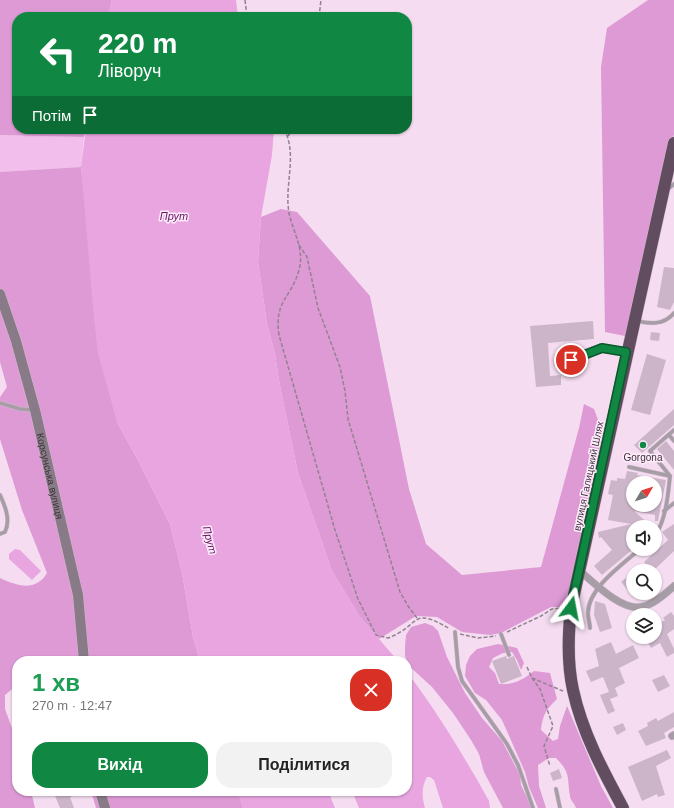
<!DOCTYPE html>
<html lang="uk">
<head>
<meta charset="utf-8">
<style>
	:root { --surface:#fff; --page:#f2f2f2; --text:#222; --muted:#767676; --accent:#108843 }
	body { margin:0; font-family:Arial,sans-serif; background:var(--page); color:var(--text); height:100vh; display:flex; flex-direction:column; font-size:15px; white-space:nowrap }
	* { box-sizing:border-box; margin:0 }
	p { font-size:13px; color:var(--muted) }
	.icon { flex:none; width:22px; height:22px; fill:none; stroke:currentColor; stroke-width:2; stroke-linecap:round; stroke-linejoin:round }
	.map { position:relative; flex:1; overflow:hidden }
	.sheet { position:absolute; left:12px; top:656px; width:400px; height:140px; display:flex; flex-direction:column; background:var(--surface); border-radius:16px; box-shadow:0 1px 3px #0004 }
	.sheet>* { flex:none }
	.guide { position:absolute; left:12px; top:12px; width:400px; height:122px; border-radius:16px; box-shadow:0 1px 3px #0004; background:#108843; color:#fff; overflow:hidden }
	.needle { width:26px; rotate:51deg }
	.tools { position:absolute; left:626px; top:476px; display:grid; gap:8px }
	.tools a { display:grid; place-items:center; width:36px; height:36px; border-radius:50%; background:var(--surface); box-shadow:0 1px 3px #0004; font-size:20px }
	.pin { position:absolute; display:grid; place-items:center; width:34px; height:34px; color:#fff; margin:-17px; border:2px solid #fff; border-radius:50%; box-shadow:0 1px 4px #0007 }
	.me { position:absolute; width:44px; margin:-22px; rotate:13deg; stroke-linejoin:round; filter:drop-shadow(0 0 3px #0008) }
	.turn { display:flex; align-items:center; gap:14px; height:84px; padding:0 20px; font-size:18px }
	.turn .icon { width:52px; height:52px; stroke-width:2.5 }
	.turn b { display:block; font-size:28px; line-height:34px }
	.then { display:flex; align-items:center; height:38px; padding:0 20px; background:#0003; gap:8px; font-size:15px }
	.round { display:grid; place-items:center; flex:none; width:42px; height:42px; border-radius:16px; background:var(--page) }
	.overview { display:flex; align-items:center; justify-content:space-between; height:68px; padding:0 20px }
	h1 { font-size:24px; font-weight:800; line-height:30px; color:#1e9e55 }
	.cta { display:flex; gap:8px; margin-top:auto; padding:8px 20px }
	.cta a { flex:1; height:46px; border-radius:16px; background:var(--accent); color:#fff; font-size:16px; font-weight:800; line-height:46px; text-align:center }
	.cta a+a { background:var(--page); color:var(--text) }
	.map>svg:first-child { display:block }
</style>
</head>
<body>
<div class="map">
<svg width="674" height="808" viewBox="0 0 674 808">
	<rect width="100%" height="100%" fill="#f5dcf1"/>
	<!-- green -->
	<polygon fill="#f2beeb" points="0,135 84,137 81,167 0,172"/>
	<!-- forest -->
	<g fill="#dd9ad5">
		<polygon points="0,0 112,0 108,17 17,17 17,129 86,129 84,137 0,135"/>
		<polygon points="648,0 674,0 674,134 625,336 605,332 601,67 607,28"/>
		<path d="M81,167L87,222L117,422L139,462L170,524L182,573L193,637L200,661H17V685L5,695V709L17,742V791H31L35,808H0V578C17,586 36,592 47,573L22,510L0,439V397L7,387L0,362V172Z"/>
		<polygon points="281,209 297,212 370,296 409,489 426,544 462,575 541,567 579,428 584,404 594,409 603,433 570,607 551,607 501,633 490,635 462,632 437,617 416,616 379,639 360,617 332,571 298,473 279,381 275,354 267,324 258,262 261,217"/>
		<polygon points="425,623 433,626 438,631 447,657 465,693 482,718 502,741 520,775 521,785 532,808 503,808 484,772 479,754 471,740 453,713 432,687 409,666 405,656 405,646 406,635 411,627"/>
		<path d="M498,644L517,648L524,663L521,670L517,660L512,652L503,653L493,658L489,667L495,673L499,684C513,685 523,680 534,671L550,673L557,699C546,710 543,714 541,730L553,741L558,739L560,726L567,706L601,786L613,808H576C575,804 570,800 570,796C567,778 571,773 556,758H549L538,765L539,786L546,808H538L529,787L525,772L502,720L486,700L475,693L465,676L466,665L470,656L477,649Z"/>
		<polygon points="91,791 238,791 243,808 96,808"/>
	</g>
	<!-- water -->
	<g fill="#e8a5e0">
		<polygon points="112,0 236,0 238,17 108,17"/>
		<polygon points="86,129 274,129 272,155 261,217 258,262 267,324 275,354 279,381 298,473 332,571 360,617 398,661 200,661 193,637 182,573 170,524 139,462 117,422 98,354 94,318 81,167"/>
		<polygon points="15,549 20,550 41,571 32,580 9,559 9,554"/>
		<path d="M407,672C438,713 464,756 489,801L490,808H443L434,780L430,777H427C421,787 422,798 425,808H359L352,791H407Z"/>
		<polygon points="238,791 328,791 335,808 243,808"/>
	</g>
	<!-- building -->
	<g fill="#cdb5c9" fill-rule="evenodd">
		<polygon points="664,267 674,268 674,302 670,310 657,307"/>
		<polygon points="593,321 594,339 548,343 550,376 561,375 561,385 536,387 530,326"/>
		<polygon points="651,332 660,333 659,341 650,340"/>
		<polygon points="647,354 666,360 650,415 631,410"/>
		<polygon points="674,409 674,425 642,453 634,445"/>
		<polygon points="666,441 674,451 674,470 657,449"/>
		<path d="M627,471L638,473L637,475L666,480L658,521H655V515L634,511L652,527L633,525V549L602,575L594,566L612,550L601,537L599,538L598,532L631,524L608,520L613,495L608,494L611,480L617,481V478L625,479ZM631,483H655V505H633V497L629,496Z"/>
		<polygon points="674,524 674,551 653,571 644,562 668,540 662,532"/>
		<polygon points="633,572 633,596 621,582"/>
		<polygon points="595,601 605,604 612,628 600,632 594,615"/>
		<polygon points="671,612 674,616 674,629 667,634 674,649 674,653 667,657 660,643 651,648 645,637 655,637 655,625 665,620 663,618"/>
		<polygon points="611,642 616,654 633,645 639,658 619,668 625,683 615,688 618,696 610,699 615,711 608,714 600,695 609,692 603,677 591,682 586,671 599,666 595,649"/>
		<polygon points="506,656 507,659 514,656 522,676 501,684 492,661"/>
		<polygon points="664,675 670,686 658,692 652,680"/>
		<polygon points="674,712 674,727 664,733 666,738 646,746 638,731 648,726 647,723 656,718 658,721"/>
		<polygon points="623,723 626,730 617,735 613,727"/>
		<polygon points="667,750 671,758 656,766 665,795 658,797 657,794 642,801 628,767"/>
		<polygon points="559,769 562,778 553,781 550,773"/>
		<polygon points="53,791 84,791 84,792 70,797 74,808 60,808"/>
	</g>
	<g fill="none" stroke-linecap="round" stroke-linejoin="round">
		<defs>
			<g id="lane">
				<polyline points="668,189 674,184"/>
				<path d="M637,321C651,324 664,325 674,313"/>
				<polyline points="571,360 602,348 625,352"/>
				<polyline points="0,403 20,409 34,410"/>
				<polyline points="669,435 674,441"/>
				<polyline points="629,467 670,476"/>
				<path d="M0,495C5,506 11,520 5,532L0,534"/>
				<polyline points="664,511 674,503"/>
				<path d="M655,536C666,519 668,496 670,476L650,451L674,430"/>
				<path d="M590,628C590,623 588,618 588,613C588,588 623,564 640,549"/>
				<polyline points="455,632 458,667 462,681 507,744 518,765 533,808"/>
				<polyline points="501,634 509,655"/>
				<polyline points="556,789 560,808"/>
			</g>
			<g id="street">
				<path d="M580,571C594,583 621,610 640,607C652,606 665,594 674,586"/>
				<polyline points="672,736 674,735"/>
			</g>
			<g id="secondary">
				<path id="s1" d="M0,294L16,341L35,410L78,595L84,661"/>
				<polyline points="100,791 105,808"/>
			</g>
			<path id="highway" d="M623,808C603,771 582,732 573,690C567,663 568,635 571,608L674,143"/>
		</defs>
		<!-- lane casing -->
		<use href="#lane" stroke="#d0bacd" stroke-width="4.5"/>
		<!-- street casing -->
		<use href="#street" stroke="#d0bacd" stroke-width="8"/>
		<!-- secondary casing -->
		<use href="#secondary" stroke="#d0bacd" stroke-width="11"/>
		<!-- highway casing -->
		<use href="#highway" stroke="#d0bacd" stroke-width="13"/>
		<!-- path -->
		<g stroke="#938290" stroke-width="1.5" stroke-dasharray="4 2" stroke-linecap="butt">
			<polyline points="245,0 247,17"/>
			<polyline points="319,17 321,0"/>
			<path d="M284,129C298,155 284,184 289,213C293,232 305,250 299,270C291,299 274,300 279,335L335,530L358,599L376,635L388,638C421,626 410,605 450,629"/>
			<polyline points="288,136 293,129"/>
			<polyline points="299,245 307,257 318,308 340,367 345,391 348,419 400,592 408,606 417,618"/>
			<polyline points="507,632 541,616 552,609 561,608"/>
			<polyline points="460,634 478,638 496,636"/>
			<polyline points="527,667 532,678 563,691"/>
			<polyline points="532,678 540,689 553,726 544,746 550,766"/>
		</g>
		<!-- lane -->
		<use href="#lane" stroke="#a79da6" stroke-width="3.5"/>
		<!-- street -->
		<use href="#street" stroke="#a79da6" stroke-width="7"/>
		<!-- secondary -->
		<use href="#secondary" stroke="#897a87" stroke-width="10"/>
		<!-- highway -->
		<use href="#highway" stroke="#614d5f" stroke-width="12"/>
	</g>
	<g fill="none" stroke-linecap="round" stroke-linejoin="round">
		<defs>
			<polyline id="route" points="571,360 602,348 626,352 571,608"/>
		</defs>
		<!-- route casing -->
		<use href="#route" stroke="#0a582c" stroke-width="10"/>
		<!-- route -->
		<use href="#route" stroke="#108843" stroke-width="7"/>
	</g>
	<!-- markers -->
	<circle fill="#108843" stroke="#ffebfc" stroke-width="1.5" cx="643" cy="445" r="4"/>
	<g text-anchor="middle" stroke-width="3" stroke-linejoin="round" paint-order="stroke">
		<!-- poi labels -->
		<g font-size="10" fill="#3c333b" stroke="#ffebfc">
			<text x="643" y="461">Gorgona</text>
		</g>
		<!-- street labels -->
		<g font-size="10" fill="#3c333b" stroke="#ffebfc">
			<text dy="4" stroke="none"><textPath href="#s1" startOffset="189">Корсунська вулиця</textPath></text>
			<text transform="translate(588 476) rotate(-78)" y="4">вулиця Галицький Шлях</text>
		</g>
		<!-- water labels -->
		<g font-size="11" font-style="italic" fill="#651760" stroke="#ffebfc">
			<text x="174" y="220">Прут</text>
			<text transform="translate(210 540) rotate(75)" y="4">Прут</text>
		</g>
	</g>
</svg>
<div class="tools">
<a><svg class="needle" viewBox="-14 -14 28 28"><path d="M0-13l5 13h-10z" fill="#e53935"/><path d="M0 13l5-13h-10z" fill="#767676"/></svg></a>
<a><svg class="icon" aria-label="sound" viewBox="0 0 24 24"><path d="M4 9h4l5-4v14l-5-4H4zM17 9q2 3 0 6"/></svg></a>
<a><svg class="icon" aria-label="search" viewBox="0 0 24 24"><circle cx="10" cy="10" r="6"/><path d="M15 15l6 6"/></svg></a>
<a><svg class="icon" aria-label="layers" viewBox="0 0 24 24"><path d="M12 4l9 5-9 5-9-5zM3 14l9 5 9-5"/></svg></a>
</div>
<div class="pin" style="left:571px;top:360px;background:#d93025"><svg class="icon" aria-label="arrive" viewBox="0 0 24 24"><path d="M6 21V4h12l-3 4 3 4H6"/></svg></div>
<svg class="me" style="left:571px;top:608px" viewBox="-20 -20 40 40"><path d="M0-17L14 15 0 8-14 15z" fill="#108843" stroke="#fff" stroke-width="4"/></svg>
<div class="guide">
<div class="turn"><svg class="icon" aria-label="left" viewBox="0 0 24 24"><path d="M17 20v-9H6M10 6l-5 5 5 5"/></svg><div><b>220 m</b>Ліворуч</div></div>
<div class="then">Потім<svg class="icon" aria-label="arrive" viewBox="0 0 24 24"><path d="M6 21V4h12l-3 4 3 4H6"/></svg></div>
</div>
<section class="sheet">
<div class="overview"><div><h1>1 хв</h1><p>270 m · 12:47</p></div><a class="round" style="background:#d93025;color:#fff"><svg class="icon" aria-label="close" viewBox="0 0 24 24"><path d="M6 6l12 12M18 6L6 18"/></svg></a></div>
<div class="cta"><a>Вихід</a><a>Поділитися</a></div>
</section>
</div>
</body>
</html>
